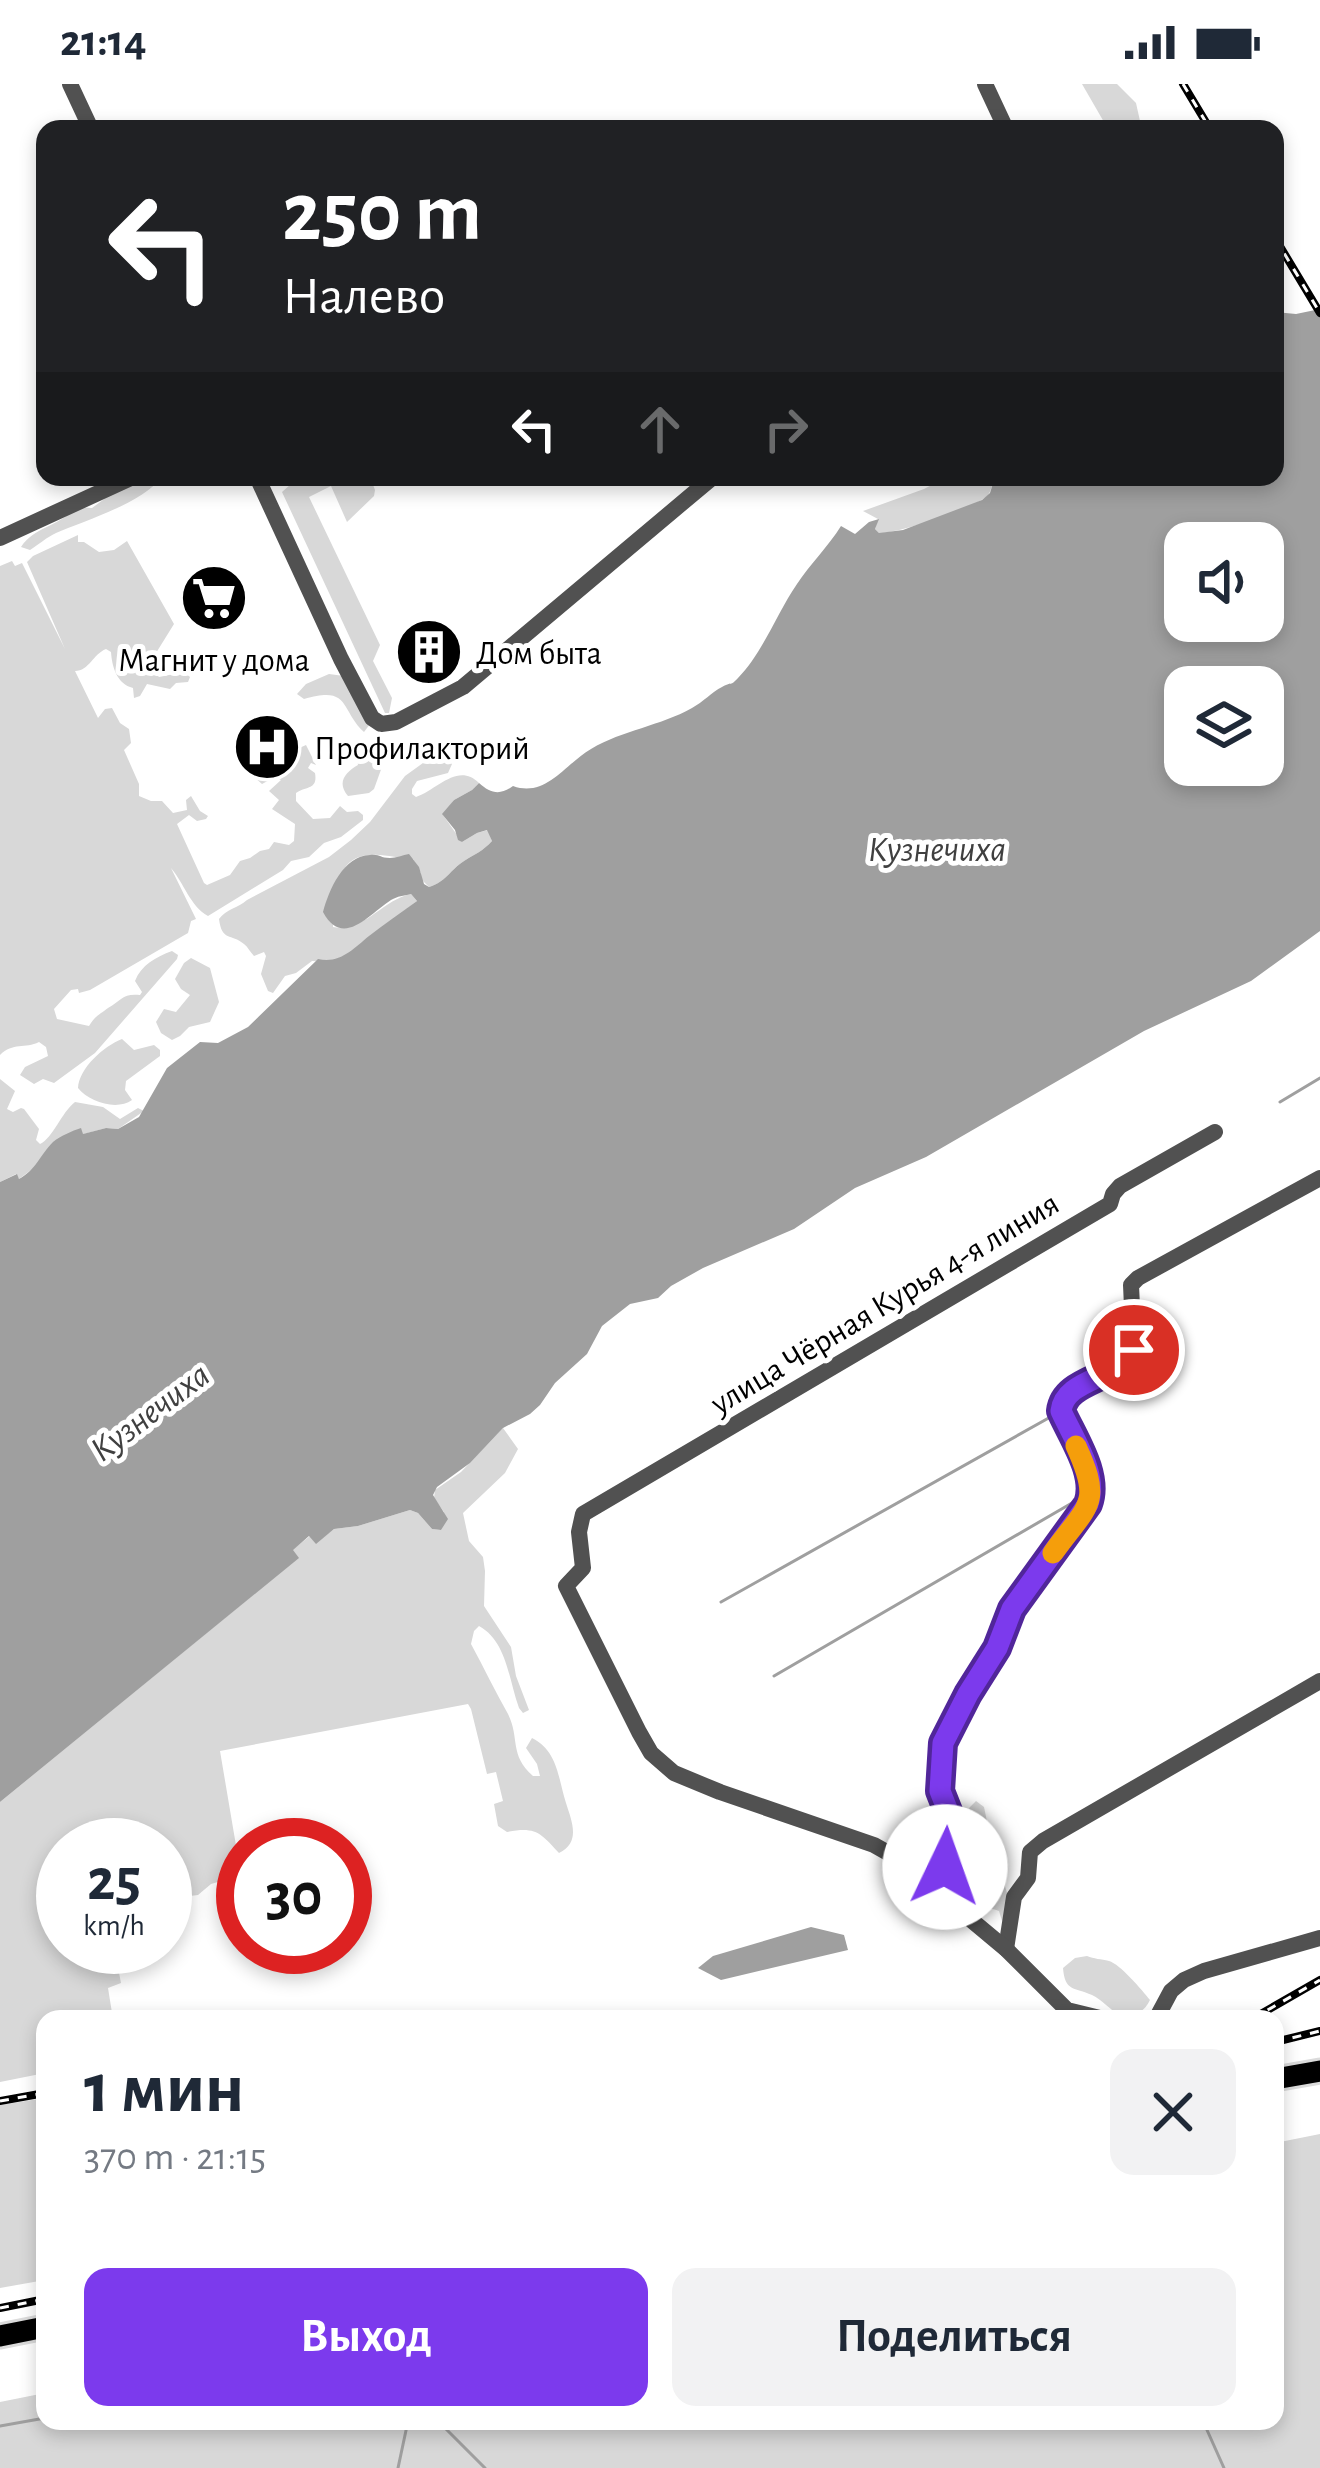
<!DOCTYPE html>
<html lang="ru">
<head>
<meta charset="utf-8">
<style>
	:root { --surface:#fff; --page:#f2f2f3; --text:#1f2937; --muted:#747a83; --accent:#7c3aed }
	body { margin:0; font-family:"Alegreya Sans",sans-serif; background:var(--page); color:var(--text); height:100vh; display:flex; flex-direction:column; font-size:45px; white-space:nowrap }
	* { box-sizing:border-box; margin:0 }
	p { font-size:39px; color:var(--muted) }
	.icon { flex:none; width:66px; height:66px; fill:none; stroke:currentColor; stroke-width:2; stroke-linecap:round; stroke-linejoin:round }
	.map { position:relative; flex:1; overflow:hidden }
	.sheet { position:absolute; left:36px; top:1926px; width:1248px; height:420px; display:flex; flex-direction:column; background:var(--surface); border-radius:24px; box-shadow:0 6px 18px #0003 }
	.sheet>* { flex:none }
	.hud { position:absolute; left:36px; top:36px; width:1248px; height:366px; border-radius:24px; box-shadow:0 6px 18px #0003; background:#202124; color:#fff; overflow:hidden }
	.controls { position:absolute; left:1164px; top:438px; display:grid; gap:24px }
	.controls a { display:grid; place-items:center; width:120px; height:120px; border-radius:24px; background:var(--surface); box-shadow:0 6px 18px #0003; font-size:60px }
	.speed { position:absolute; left:36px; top:1734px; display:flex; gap:24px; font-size:60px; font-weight:700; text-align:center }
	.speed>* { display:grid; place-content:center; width:156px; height:156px; border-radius:50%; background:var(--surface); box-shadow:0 6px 18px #0003; line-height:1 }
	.speed small { font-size:30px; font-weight:400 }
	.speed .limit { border:18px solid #d22; background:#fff; color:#111 }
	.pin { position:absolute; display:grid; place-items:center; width:102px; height:102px; color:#fff; margin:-51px; border:6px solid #fff; border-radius:50%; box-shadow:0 3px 12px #0007 }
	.me { position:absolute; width:132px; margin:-66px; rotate:3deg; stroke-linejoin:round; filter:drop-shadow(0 0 9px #0008) }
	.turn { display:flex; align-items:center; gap:42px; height:252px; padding:0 48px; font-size:54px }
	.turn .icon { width:156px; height:156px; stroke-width:2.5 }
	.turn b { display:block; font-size:84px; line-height:102px }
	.lanes { display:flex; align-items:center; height:114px; padding:0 48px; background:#0003; justify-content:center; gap:60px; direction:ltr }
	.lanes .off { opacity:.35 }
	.round { display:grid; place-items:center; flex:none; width:126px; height:126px; border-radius:24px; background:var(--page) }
	.overview { display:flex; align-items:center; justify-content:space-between; height:204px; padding:0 48px }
	h1 { font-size:72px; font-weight:600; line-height:90px }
	.button { display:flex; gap:24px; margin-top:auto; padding:24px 48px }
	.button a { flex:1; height:138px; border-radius:24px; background:var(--accent); color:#fff; font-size:48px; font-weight:600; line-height:138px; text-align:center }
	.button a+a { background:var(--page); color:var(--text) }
	.status { display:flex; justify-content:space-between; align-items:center; height:84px; padding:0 60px; background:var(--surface); direction:ltr }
	.status svg { height:33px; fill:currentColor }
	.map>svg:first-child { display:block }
</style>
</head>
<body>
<div class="status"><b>21:14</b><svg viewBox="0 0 49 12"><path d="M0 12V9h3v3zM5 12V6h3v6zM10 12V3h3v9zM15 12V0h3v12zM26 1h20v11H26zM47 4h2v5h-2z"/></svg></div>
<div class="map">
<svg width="1320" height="2384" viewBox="0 0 1320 2384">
	<rect width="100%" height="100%" fill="#fff"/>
	<!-- green -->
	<g fill="#d8d8d8">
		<polygon points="1082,0 1117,0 1136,19 1140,37 1151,44 1159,45 1108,45"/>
		<path d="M150,393H161C145,418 84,437 56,449C47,453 38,461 30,466L21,463C34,443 58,443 77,423L92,424L107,413Z"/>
		<polygon points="299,393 370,393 375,406 374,412 347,438 331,402 309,413 380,561 373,577 392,614 389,629 385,629 282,408"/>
		<path d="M947,393H995C993,398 991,407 988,411C977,424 896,450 879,449L875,445L878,435L863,427L924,405Z"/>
		<path d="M78,451V458H84L99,468L114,466L127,457L174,540L156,569L159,582L155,589L159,593L184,588L190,593L188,598L176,599L170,605L147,600L140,612L134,614L133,604C117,600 112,583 111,568L106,565C93,570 89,587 75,587L98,634L105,625L112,624L120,639L129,645L131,659L124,666L139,700V712L151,717H162L173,729L187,726L186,716L191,712L200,727L208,732L206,735L197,737L189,731L177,740L204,799L207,801L230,791L240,777L250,774L260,767L269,765L274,758L289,761L294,757L295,740L272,725L279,716L269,707L281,696L275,693L262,700L254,693V681L257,683L306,661L316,681L311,679L308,684L315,689C318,706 306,702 296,709V717L313,735L330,734L340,722L347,728L358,727L363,731V736L341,753L324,759L309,773L291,777L283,786L208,832C190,822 184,799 171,784L196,835L191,837L188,849L90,906L79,909L78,905L71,906L54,925L57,935L89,942C95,932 99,931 108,924C122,916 123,909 140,911L142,908L135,897C141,881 156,873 172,867L178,871L177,875L95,969L54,999L43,995L34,1000L20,991L25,983L48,972L46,963L39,958C25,965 13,958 0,971V482L12,477L15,482L22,479L65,565L27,478L33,472Z"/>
		<path d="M329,590L344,592L370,640L364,648C340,626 351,601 304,615L297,610L306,600Z"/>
		<path d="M361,658L383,662L387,669L374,705L369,709L348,712C336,698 346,688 358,681L354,662Z"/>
		<path d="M450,675L452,680L448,689L417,697L412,705V710L416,713C438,705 458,678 479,699L472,706L454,716L443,731L462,758L477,749L488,746L492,757C483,767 475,770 464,777C450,786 446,798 429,803L421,795V789L413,775C399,775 385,770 372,771C333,771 336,815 333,843C365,848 382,816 411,810L417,817L349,870L329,878L312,877L296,889L285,892L273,909L268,907L261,890L266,872L264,868L254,872C250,868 248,863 244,860C231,849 222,858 219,835C226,825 238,824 247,816L329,773L351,756L370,738L405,692L423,679L434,680Z"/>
		<polygon points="191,874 210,884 219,918 210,938 189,943 180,952 172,956 161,949 156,938 164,925 176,928 190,911 181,905 175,895 184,879"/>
		<path d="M122,955L134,966L154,961L160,966V972L126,997L125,1006L132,1016C117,1027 89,1018 78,1004C79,984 104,962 122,955Z"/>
		<path d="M0,995L15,1007L7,1025L13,1028L21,1024L24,1025L39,1045L36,1056L40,1060C53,1054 61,1029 75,1018L103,1023L120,1035L138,1024L144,1027L118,1045L106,1044L54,1058L39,1080L19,1095L16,1090L0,1098Z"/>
		<path d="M503,1344L518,1365L505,1389L463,1429L469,1457L483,1473L485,1487L484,1522L511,1563L516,1592L529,1626L523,1629L519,1624C509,1597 507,1557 479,1542L474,1547L471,1560C484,1584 495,1607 508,1630C520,1654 509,1671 533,1692H540L537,1680L526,1664L532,1654C558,1667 558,1694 566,1719C572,1738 581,1758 559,1769C541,1750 537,1742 507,1748L498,1742L494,1720L503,1717L496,1688L487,1690L471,1625L468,1620L220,1667L241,1791L211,1800L198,1811L165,1815V1761H63V1863H114L121,1899L108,1904L113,1935H45V1989L0,1998V1718L298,1474L292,1466L310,1452L316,1459L334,1445L358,1442L410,1426L418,1429L432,1445L441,1446L444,1428L434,1414L435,1406L461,1388Z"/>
		<path d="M976,1717L984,1723L992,1761L1009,1815L1007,1833L1002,1837L999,1827C988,1822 973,1825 961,1818C931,1799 957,1776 975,1765L978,1744L969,1724Z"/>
		<path d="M1087,1872C1094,1875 1101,1875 1109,1877C1120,1880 1142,1906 1150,1916C1144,1929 1133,1933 1120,1932C1111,1926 1102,1916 1092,1911C1074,1903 1065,1908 1063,1884L1075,1874Z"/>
		<polygon points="45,2014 45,2196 0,2204 0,2021"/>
		<polygon points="1320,2050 1320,2384 0,2384 0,2318 45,2309 45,2337 1275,2337 1275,2059"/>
	</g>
	<!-- water -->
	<g fill="#9f9f9f" fill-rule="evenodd">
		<path d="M1320,225V847L1251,897L1144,947L926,1073L855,1104L794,1145L703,1184L671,1202L658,1214L630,1220L602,1242L587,1270L555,1299L540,1321L530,1330L503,1344L470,1379L437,1403L433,1411L448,1435L441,1446L432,1445L418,1429L410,1426L358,1442L334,1445L316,1460L309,1452L293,1466L299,1474L0,1718V1098L17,1090L19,1095C36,1086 40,1071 53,1058C60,1052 72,1047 81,1044L83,1050L106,1044L118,1045L139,1033L167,984L200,958L218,959L248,943L318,875C340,880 353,865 369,852C384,840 401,829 417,817L411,810C403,812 398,812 391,816C369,830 343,865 323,828C329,806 343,772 370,771C381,770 379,774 390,774C396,774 403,771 409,770L419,783L424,800L429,803C446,798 450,786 464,777C475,770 483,767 492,757L487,746L477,749L462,758L458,756L455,746L442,730L454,716L472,706L479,699C490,709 500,712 513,702C546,714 565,680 591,665C623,646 660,642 692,624C703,618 712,608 722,603C735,596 728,604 738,594C762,570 777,529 797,500C810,480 828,463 841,442L855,450L869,438L879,435L875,445L879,449L903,446L982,416L990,409L995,393H1275V228L1296,230ZM1185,459H1263V537H1185ZM1185,603H1263V681H1185Z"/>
		<polygon points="811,1843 844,1851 848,1866 721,1896 698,1884 713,1872"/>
	</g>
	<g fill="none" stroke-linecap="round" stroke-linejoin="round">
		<!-- stream -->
		<g stroke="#9f9f9f" stroke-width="3">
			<polyline points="1280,1018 1320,994"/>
			<polyline points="721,1518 1054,1331"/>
			<polyline points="774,1592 1084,1412"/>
			<polyline points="438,2337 485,2384"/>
			<polyline points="1203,2337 1224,2384"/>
			<polyline points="0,2342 45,2334"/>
			<polyline points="398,2384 408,2337"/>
		</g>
		<defs>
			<g id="major">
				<polyline points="1275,1995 1320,1987"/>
				<polyline points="0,2252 45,2243"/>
			</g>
		</defs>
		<!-- major casing -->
		<use href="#major" stroke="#dbdbdb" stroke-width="27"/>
		<!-- minor -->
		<g stroke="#515151" stroke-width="16">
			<polyline points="70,0 91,45"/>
			<polyline points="985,0 1006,45"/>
			<polyline points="257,393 341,575 372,634 381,640 396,638 463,603 713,393"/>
			<polyline points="0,454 133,393"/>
			<path d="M934,1807L955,1760V1746L940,1707L943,1659L967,1610L997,1564L1012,1525L1089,1420C1103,1378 1045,1340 1068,1309L1120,1283L1131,1271L1134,1266L1131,1201L1138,1194L1320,1094"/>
			<polyline points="1006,1865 1014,1813 1028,1794 1030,1768 1043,1757 1320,1597"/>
			<polyline points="1104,1935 1067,1926 1006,1865 897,1774 874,1761 720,1708 674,1689 651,1669 639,1648 566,1502 583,1484 579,1448 583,1430 1110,1120 1113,1110 1120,1102 1215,1048"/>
			<polyline points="1156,1935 1171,1907 1184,1896 1204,1887 1320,1854"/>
		</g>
		<!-- major -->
		<use href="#major" stroke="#000" stroke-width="21"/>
		<defs>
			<g id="rail">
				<polyline points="1183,0 1210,45"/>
				<polyline points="1275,154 1320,229"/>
				<polyline points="1252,1935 1320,1896"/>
				<polyline points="1275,1958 1320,1947"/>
				<polyline points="0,2017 45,2009"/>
				<polyline points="0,2224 45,2215"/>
			</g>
		</defs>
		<!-- rail casing -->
		<use href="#rail" stroke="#000" stroke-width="8"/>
		<!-- rail -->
		<use href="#rail" stroke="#fff" stroke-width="3" stroke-dasharray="9" stroke-linecap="butt"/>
	</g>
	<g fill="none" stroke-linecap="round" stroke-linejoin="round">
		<defs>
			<path id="route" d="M945,1783L955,1760V1745L940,1707L943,1659L968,1610L997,1564L1012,1525L1088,1420C1099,1391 1073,1354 1061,1327C1065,1294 1118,1296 1134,1266"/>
		</defs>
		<!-- route casing -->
		<use href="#route" stroke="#51269a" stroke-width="30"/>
		<!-- route -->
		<use href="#route" stroke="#7c3aed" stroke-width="21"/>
		<!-- slow -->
		<path stroke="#f59e0b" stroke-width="21" d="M1053,1469C1088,1420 1103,1421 1076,1362"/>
	</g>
	<!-- icons -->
	<defs>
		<symbol id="supermarket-disc" viewBox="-11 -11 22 22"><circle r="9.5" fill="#000" stroke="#fff"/><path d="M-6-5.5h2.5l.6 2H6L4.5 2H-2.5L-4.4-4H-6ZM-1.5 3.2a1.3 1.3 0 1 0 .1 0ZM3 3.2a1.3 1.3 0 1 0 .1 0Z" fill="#fff"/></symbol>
		<symbol id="building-disc" viewBox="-11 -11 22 22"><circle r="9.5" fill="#000" stroke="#fff"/><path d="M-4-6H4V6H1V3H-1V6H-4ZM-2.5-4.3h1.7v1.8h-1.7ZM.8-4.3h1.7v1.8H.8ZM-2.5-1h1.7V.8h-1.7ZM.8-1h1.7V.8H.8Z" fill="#fff"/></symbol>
		<symbol id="hospital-disc" viewBox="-11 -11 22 22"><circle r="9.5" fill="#000" stroke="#fff"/><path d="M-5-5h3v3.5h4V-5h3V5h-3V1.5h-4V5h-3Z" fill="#fff"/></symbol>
	</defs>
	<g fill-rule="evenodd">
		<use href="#supermarket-disc" x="176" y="476" width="76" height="76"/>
		<use href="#building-disc" x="391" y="530" width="76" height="76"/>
		<use href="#hospital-disc" x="229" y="625" width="76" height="76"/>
	</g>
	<g text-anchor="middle" stroke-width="10" stroke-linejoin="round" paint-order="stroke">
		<!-- poi labels -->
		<g font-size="33" fill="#000" stroke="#fff" text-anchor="start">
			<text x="476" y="580">Дом быта</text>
			<text x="214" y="587" text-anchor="middle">Магнит у дома</text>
			<text x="314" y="675">Профилакторий</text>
		</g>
		<!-- street labels -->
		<g font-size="33" fill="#000" stroke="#fff">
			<text transform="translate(884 1218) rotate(-31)" y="12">улица Чёрная Курья 4-я линия</text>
		</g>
		<!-- water labels -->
		<g font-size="36" font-style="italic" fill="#404040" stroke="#fff">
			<text x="937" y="777">Кузнечиха</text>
			<text transform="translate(149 1327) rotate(-37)" y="13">Кузнечиха</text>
		</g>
	</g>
</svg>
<div class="controls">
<a><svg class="icon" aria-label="sound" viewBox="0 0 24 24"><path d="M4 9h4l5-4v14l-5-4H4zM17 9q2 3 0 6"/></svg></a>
<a><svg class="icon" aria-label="layers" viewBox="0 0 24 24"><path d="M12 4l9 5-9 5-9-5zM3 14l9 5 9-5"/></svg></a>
</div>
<div class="speed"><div>25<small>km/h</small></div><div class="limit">30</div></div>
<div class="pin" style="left:1134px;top:1266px;background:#d93025"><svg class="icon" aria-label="arrive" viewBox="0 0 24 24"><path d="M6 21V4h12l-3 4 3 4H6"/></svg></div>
<svg class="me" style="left:945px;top:1783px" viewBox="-20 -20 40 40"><circle r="19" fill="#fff"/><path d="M0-13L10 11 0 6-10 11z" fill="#7c3aed"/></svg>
<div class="hud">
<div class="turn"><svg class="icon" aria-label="left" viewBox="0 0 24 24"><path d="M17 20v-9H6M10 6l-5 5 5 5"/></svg><div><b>250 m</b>Налево</div></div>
<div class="lanes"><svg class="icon" aria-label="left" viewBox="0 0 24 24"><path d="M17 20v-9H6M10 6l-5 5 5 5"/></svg><svg class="icon off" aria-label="ahead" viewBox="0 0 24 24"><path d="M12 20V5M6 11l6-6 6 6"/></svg><svg class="icon off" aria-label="right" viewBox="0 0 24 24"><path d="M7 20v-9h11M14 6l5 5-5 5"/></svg></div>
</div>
<section class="sheet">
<div class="overview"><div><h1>1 мин</h1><p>370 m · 21:15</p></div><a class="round"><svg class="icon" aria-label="close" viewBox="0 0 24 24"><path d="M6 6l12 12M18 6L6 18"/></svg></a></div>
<div class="button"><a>Выход</a><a>Поделиться</a></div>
</section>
</div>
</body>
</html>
